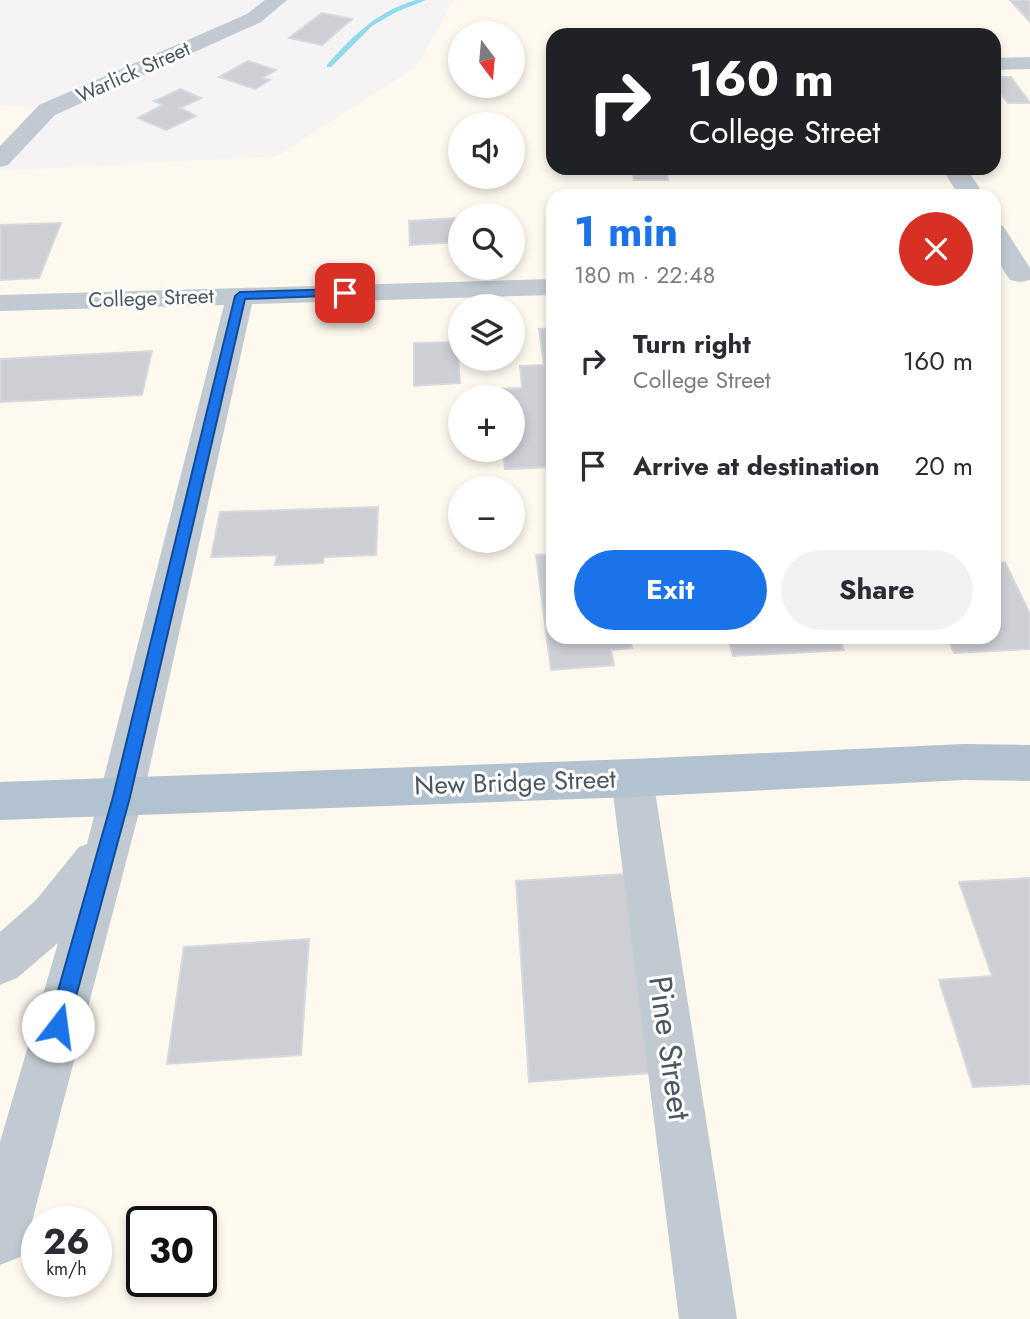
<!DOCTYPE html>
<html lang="en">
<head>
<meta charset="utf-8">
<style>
	:root { --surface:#fff; --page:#f2f2f3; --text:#2b2b33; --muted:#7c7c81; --accent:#1a73e8 }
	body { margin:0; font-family:Jost,sans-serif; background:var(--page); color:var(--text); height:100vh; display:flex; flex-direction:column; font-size:26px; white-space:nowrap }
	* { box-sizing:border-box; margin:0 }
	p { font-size:23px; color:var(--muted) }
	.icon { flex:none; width:38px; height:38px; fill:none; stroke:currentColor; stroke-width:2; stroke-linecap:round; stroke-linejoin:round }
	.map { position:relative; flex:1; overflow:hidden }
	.side { position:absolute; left:546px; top:189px; width:455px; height:455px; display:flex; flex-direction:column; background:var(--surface); border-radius:21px; box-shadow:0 4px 10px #0003 }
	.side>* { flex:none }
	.top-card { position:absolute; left:546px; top:28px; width:455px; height:147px; border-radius:21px; box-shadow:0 4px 10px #0003; background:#202124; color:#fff; overflow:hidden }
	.needle { width:46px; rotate:164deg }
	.fabs { position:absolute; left:448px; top:21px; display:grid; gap:14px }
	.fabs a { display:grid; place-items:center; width:77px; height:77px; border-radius:50%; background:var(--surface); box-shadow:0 4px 10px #0003; font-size:35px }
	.speed { position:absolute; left:21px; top:1206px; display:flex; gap:14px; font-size:35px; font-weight:700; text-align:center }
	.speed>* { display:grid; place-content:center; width:91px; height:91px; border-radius:50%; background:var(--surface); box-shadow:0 4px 10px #0003; line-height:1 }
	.speed small { font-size:18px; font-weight:400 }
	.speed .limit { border:4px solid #111; border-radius:10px; background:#fff; color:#111 }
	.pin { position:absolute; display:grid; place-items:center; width:60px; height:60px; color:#fff; margin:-30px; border-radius:14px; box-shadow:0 4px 10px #0006 }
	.me { position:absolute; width:77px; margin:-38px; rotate:15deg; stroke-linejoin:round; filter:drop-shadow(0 0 5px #0008) }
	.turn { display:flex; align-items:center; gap:24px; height:147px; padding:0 28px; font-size:32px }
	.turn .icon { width:91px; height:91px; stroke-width:2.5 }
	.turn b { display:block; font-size:49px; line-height:60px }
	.round { display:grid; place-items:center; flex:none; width:74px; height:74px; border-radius:37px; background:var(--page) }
	.headline { display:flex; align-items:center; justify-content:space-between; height:119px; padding:0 28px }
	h1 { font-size:42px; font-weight:700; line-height:52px; color:var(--accent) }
	.action { display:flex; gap:14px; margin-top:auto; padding:14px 28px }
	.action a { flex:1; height:80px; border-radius:42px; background:var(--accent); color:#fff; font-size:28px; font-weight:700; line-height:80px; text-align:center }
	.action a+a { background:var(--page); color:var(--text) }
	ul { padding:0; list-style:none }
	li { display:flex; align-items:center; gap:21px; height:105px; padding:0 28px }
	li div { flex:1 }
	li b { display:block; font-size:26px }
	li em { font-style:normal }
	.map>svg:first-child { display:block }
</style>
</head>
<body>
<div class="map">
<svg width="1030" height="1319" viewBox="0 0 1030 1319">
	<rect width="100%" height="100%" fill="#f5f3f3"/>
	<!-- commercial -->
	<g fill="#fdf9ef" fill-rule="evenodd">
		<path d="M454,0H1030V1319H0V171L277,156L416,67ZM460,33H513V86H460ZM553,35H994V168H553ZM460,124H513V177H460ZM553,196H994V637H553ZM460,215H513V268H460ZM460,306H513V359H460ZM460,397H513V450H460ZM460,488H513V541H460ZM37,1222H96V1281H37ZM142,1222H201V1281H142Z"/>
		<polygon points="0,105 47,110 0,160"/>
	</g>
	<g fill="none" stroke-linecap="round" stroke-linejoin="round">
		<!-- stream -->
		<path fill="#90daee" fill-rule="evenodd" d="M416,0H426L396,12L372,26L331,67H327V65C353,35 378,11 416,0Z"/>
	</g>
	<!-- building -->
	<g fill="#cdcfd5" stroke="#d7d9de" stroke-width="2">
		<polygon points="1010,0 1030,0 1030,22"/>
		<polygon points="322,13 352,19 322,45 289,38"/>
		<polygon points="248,61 276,70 262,78 270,80 255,89 219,77"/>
		<polygon points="994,77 1011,77 1030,103 1008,103 994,86"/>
		<polygon points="180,89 201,98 180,108 196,116 166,130 138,118 163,105 154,101"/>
		<polygon points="631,168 665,168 668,180 634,180"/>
		<polygon points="457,218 460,242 410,245 409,221"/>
		<polygon points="61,223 39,278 0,280 0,225"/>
		<polygon points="553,328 553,467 505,469 503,450 513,450 513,397 499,397 499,389 522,388 520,366 544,365 539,329"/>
		<polygon points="457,342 460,383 414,386 414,343"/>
		<polygon points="152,351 142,395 0,402 0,359"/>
		<polygon points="378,507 376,555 324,557 323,563 275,565 277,555 211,557 220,512"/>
		<polygon points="553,554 553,637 630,637 632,648 611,650 614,665 551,670 536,555"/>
		<polygon points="1005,562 1030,614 1030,649 954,653 947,637 994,637 994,563"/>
		<polygon points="728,637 839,637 844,650 733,656"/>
		<polygon points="624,874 651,1073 529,1082 516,881"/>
		<polygon points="1030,878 1030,1084 973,1087 939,980 992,976 959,882"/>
		<polygon points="309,939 301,1055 167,1064 184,947"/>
	</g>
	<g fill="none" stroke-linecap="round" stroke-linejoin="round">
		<!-- minor -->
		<g fill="#c1cad2" fill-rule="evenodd">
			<polygon points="265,0 287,0 261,22 55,115 8,165 0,167 0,146 39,105 247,14"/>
			<polygon points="1030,57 1030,69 994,70 994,58"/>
			<polygon points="942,168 966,168 985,196 959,196"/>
			<path d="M994,224L1003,226L1007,232L1030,268V280L1020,282L1010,280C994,257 994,252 994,224Z"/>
			<polygon points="553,279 553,295 252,304 143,797 28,1237 20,1257 0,1265 0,1142 58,943 17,978 0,985 0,932 36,900 79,847 87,844 224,305 0,311 0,295"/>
			<polygon points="632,759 647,765 653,778 737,1319 679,1319 611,778 617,765"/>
		</g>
		<!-- major -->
		<polygon fill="#b3c2d1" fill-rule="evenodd" points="964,744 1030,745 1030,781 964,780 632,797 0,820 0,782 632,759"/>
	</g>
	<!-- route -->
	<polygon fill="#1a73e8" stroke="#114b97" stroke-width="2" points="345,289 350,293 349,295 245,299 130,797 68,1026 65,1033 58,1036 51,1033 48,1026 113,797 235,296 240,292"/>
	<g text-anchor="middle" stroke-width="6" stroke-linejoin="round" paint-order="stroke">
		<!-- far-street labels -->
		<g font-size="21" fill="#4a5661" stroke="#fff">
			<text transform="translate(133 72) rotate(-24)" y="7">Warlick Street</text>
			<text transform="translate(151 298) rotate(-2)" y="7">College Street</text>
		</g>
		<!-- street labels -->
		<g font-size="26" fill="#4a5661" stroke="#fff">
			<text transform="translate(515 782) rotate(-2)" y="9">New Bridge Street</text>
		</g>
		<!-- near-street labels -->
		<g font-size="32" fill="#4a5661" stroke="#fff">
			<text transform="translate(670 1048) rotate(82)" y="11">Pine Street</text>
		</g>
	</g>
</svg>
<div class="fabs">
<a><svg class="needle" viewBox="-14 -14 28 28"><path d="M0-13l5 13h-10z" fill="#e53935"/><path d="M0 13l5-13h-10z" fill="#7c7c81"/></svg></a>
<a><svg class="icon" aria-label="sound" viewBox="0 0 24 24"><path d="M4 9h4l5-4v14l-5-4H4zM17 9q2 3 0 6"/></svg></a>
<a><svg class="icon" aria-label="search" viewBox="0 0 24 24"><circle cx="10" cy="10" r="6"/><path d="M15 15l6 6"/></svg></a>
<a><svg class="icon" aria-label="layers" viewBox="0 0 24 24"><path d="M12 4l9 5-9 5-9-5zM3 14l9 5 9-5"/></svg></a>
<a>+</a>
<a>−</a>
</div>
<div class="speed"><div>26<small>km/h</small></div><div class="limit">30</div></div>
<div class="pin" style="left:345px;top:293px;background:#d93025"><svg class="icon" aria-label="arrive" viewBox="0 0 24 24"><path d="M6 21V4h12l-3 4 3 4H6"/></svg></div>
<svg class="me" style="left:58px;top:1026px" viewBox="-20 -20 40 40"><circle r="19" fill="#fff"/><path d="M0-13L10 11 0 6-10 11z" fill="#1a73e8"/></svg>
<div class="top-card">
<div class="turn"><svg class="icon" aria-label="right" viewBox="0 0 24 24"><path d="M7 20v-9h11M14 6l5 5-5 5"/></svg><div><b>160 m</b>College Street</div></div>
</div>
<section class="side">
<div class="headline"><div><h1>1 min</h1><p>180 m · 22:48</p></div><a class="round" style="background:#d93025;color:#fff"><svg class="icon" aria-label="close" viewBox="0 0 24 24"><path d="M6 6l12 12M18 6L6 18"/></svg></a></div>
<ul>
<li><svg class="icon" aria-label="right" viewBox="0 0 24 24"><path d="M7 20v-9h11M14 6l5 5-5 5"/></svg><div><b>Turn right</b><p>College Street</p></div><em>160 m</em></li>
<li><svg class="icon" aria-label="arrive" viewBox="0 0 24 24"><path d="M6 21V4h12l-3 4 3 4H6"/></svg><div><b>Arrive at destination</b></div><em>20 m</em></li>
</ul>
<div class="action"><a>Exit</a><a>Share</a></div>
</section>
</div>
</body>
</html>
